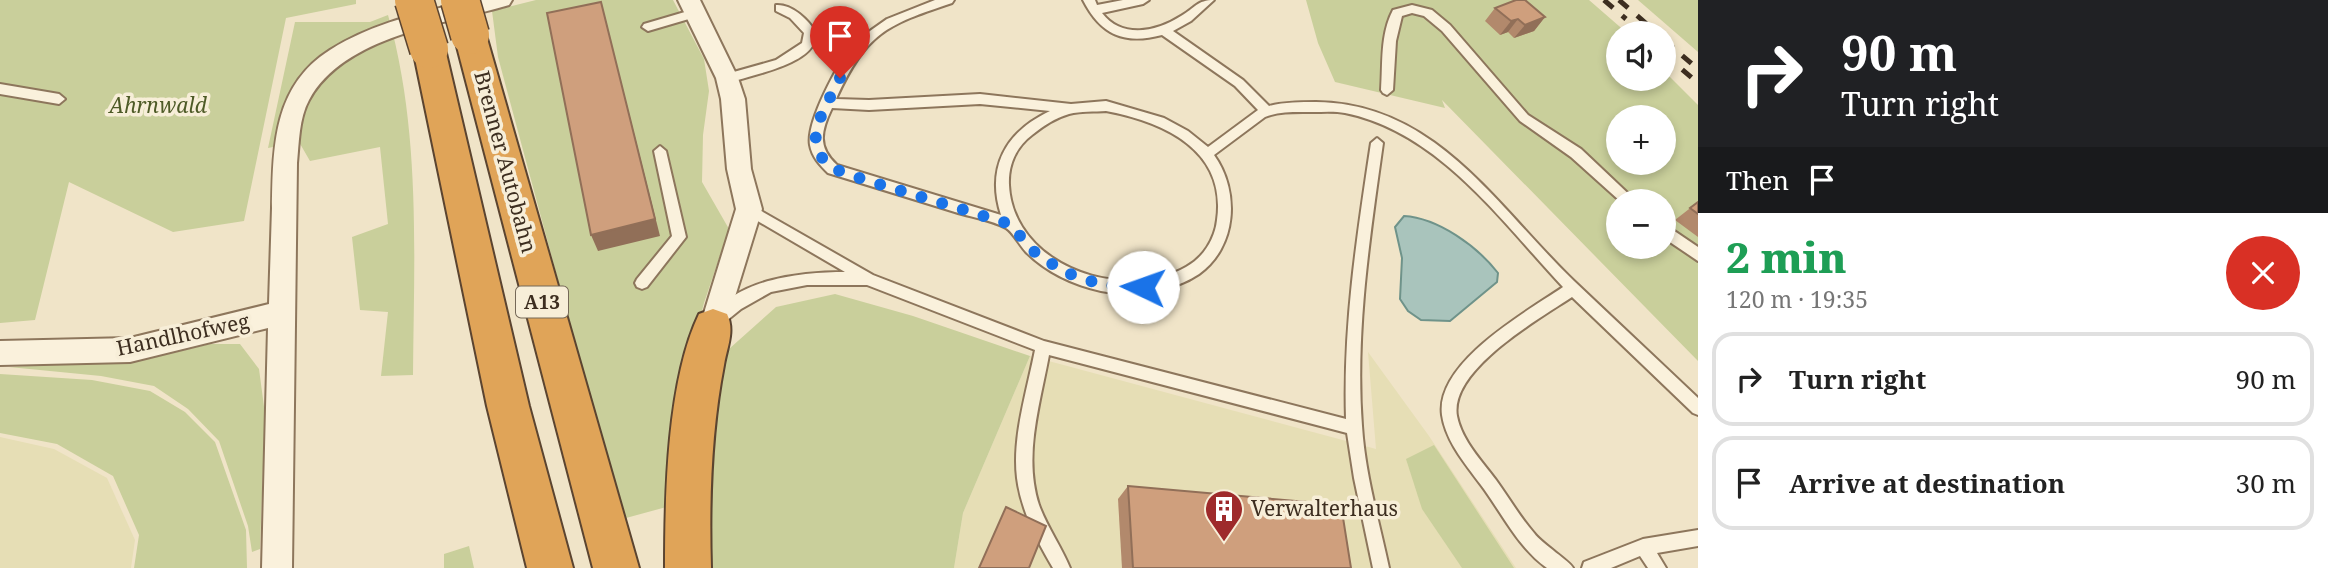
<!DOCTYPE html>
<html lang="en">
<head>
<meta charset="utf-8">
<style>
	:root { --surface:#fff; --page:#f2f2f2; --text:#222; --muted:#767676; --line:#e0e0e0 }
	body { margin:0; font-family:"Noto Serif",serif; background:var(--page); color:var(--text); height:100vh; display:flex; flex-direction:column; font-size:26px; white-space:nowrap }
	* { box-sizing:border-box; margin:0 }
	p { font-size:23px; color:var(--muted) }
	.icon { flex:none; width:38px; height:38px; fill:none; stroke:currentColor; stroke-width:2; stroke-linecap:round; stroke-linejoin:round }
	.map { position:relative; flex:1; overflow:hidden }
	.side { display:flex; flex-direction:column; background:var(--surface); width:630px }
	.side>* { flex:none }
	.guide { background:#202124; color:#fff; overflow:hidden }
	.fabs { position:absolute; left:1606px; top:21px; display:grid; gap:14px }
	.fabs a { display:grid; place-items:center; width:70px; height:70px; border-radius:50%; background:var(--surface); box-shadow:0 4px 10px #0003; font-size:35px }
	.pin { position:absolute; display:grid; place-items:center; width:60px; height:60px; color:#fff; margin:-72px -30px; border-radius:50% 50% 50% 0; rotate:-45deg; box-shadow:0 0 7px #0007 }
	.pin .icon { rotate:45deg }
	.me { position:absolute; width:77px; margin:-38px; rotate:273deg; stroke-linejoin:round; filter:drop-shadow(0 0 5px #0008) }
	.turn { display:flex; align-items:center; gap:24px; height:147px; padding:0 28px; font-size:32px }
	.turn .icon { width:91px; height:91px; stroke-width:2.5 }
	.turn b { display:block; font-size:49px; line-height:60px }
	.then { display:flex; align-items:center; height:66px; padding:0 28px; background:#0003; gap:14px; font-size:26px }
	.round { display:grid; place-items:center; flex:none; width:74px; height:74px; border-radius:37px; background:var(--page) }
	.headline { display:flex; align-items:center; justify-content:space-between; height:119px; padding:0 28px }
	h1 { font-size:42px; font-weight:800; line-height:52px; color:#1e9e55 }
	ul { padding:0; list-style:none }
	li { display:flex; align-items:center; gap:21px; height:94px; margin:0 14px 10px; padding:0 14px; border:4px solid var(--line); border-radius:21px }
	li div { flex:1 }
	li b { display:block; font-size:26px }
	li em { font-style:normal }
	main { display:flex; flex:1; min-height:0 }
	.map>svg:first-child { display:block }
</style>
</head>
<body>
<main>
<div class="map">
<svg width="1698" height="568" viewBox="0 0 1698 568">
	<rect width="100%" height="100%" fill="#f0e4c8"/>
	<!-- farmland -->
	<g fill="#e6deb5">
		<polygon points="1368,352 1429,436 1516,568 954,568 963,513 1030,356 1376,449"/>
		<polygon points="0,437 54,449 107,478 135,540 131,568 0,568"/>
	</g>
	<!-- green -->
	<g fill="#c9cf9b" fill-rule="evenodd">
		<polygon points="0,0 356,0 356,4 286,18 244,221 173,232 69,182 35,320 0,323"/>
		<polygon points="536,0 673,0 704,59 709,91 703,135 702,182 729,229 704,303 685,376 670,506 626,518 566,310 498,57 492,11"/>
		<path d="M1306,0H1589L1627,33H1619V79H1664V71L1698,105V361L1442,100L1445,108L1335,82L1318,43ZM1619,117H1664V163H1619ZM1619,201H1664V247H1619Z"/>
		<polygon points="1638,0 1698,0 1698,52"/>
		<path d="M388,15C421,132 414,254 413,375L381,376L388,312L360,310L352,237L388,224L380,147L310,161L299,142L268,148L295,22H370Z"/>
		<polygon points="835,294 913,316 1030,356 963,513 954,568 702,568 720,357 776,307"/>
		<polygon points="210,344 240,344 259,369 265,414 260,549 252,552 248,526 219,441 188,409 154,386 101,376 9,367 148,359"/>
		<polygon points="0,374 92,380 150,391 185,412 215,442 246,530 247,568 134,568 139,535 113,476 57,444 0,433"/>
		<polygon points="1434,445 1514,568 1462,568 1422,509 1406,459"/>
		<polygon points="469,546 474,568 444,568 444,554"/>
	</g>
	<!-- water -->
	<path fill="#a9c4bc" stroke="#6f938a" stroke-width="2" d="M1404,216C1438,218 1477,246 1498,273L1497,282L1450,321L1421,320L1408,311L1400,299L1402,258L1395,227Z"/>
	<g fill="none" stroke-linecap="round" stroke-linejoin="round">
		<defs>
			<g id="service">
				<path d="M935,0H954L952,3C886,25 866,33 836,99L869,100L980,94L1071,104L1106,101L1164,118L1188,131L1208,147L1258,110L1235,86L1162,35C1124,45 1101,35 1083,0H1095L1097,5L1123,0H1149L1143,4L1102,13C1122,39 1156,32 1181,16C1195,8 1197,0 1214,0L1191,21L1173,31L1243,80L1269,106C1284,102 1300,102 1316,102C1436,103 1497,207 1574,281C1615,320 1657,359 1698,398V415L1693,413L1572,297C1539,319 1449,370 1457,416C1462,441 1482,461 1496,480C1509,498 1520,517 1534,533C1542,544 1571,562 1573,568H1547C1519,548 1504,517 1484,489C1468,467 1446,443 1442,415C1435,363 1526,312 1563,287C1501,221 1439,132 1345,113C1335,111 1323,112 1313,112C1297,112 1279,111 1265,117L1214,155C1240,191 1237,247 1199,274C1173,292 1131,297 1101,291C1074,285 1046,272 1026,252C1020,246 1013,232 1006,228C992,220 971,217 955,212C913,199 871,186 828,173C820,165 812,157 810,145C806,122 838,63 853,45L840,40L814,42C807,65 749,76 727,83L721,78L723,75L776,60L802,43L804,33L790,18L776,11V5C792,4 809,20 816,33L840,32L860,38L887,19ZM980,104L1050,111C1005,132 986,168 1001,215L837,165C817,147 821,131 832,108L869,110ZM1106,111C1164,122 1227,150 1217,220C1215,239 1203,258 1186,267C1171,276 1153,279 1135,280C1078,284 1012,247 1009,185C1008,165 1016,147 1032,135C1043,126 1055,118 1069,114C1081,111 1094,112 1106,111Z"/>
				<path d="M1412,5L1432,10L1450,25L1528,115L1581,149L1636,201H1620L1571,157L1520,121L1442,31L1424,16L1412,13L1402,16L1396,41L1393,90L1387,95L1383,93L1381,90C1383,63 1380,35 1393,10Z"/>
				<polygon points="695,9 699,10 699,16 648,31 642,27 644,24"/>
				<polygon points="0,84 59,94 65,99 59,104 0,94"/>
				<path d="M1377,138L1383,143C1370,236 1355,331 1362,426C1365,474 1379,521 1389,568H1373L1354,478L1347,433L1049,355C1040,404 1023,456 1039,505C1047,527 1061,546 1070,568H1053C1037,541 1021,510 1017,478C1012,437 1027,391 1035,350L867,285H807L771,292L741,309L725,322L720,324L715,322L713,318C734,278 806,272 845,272L744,213L742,209L749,204L873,275L1044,341L1346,419C1343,326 1357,235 1371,143Z"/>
				<polygon points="660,146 666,151 686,237 647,287 642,289 637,287 635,283 637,279 672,236 654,151"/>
				<polygon points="1664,224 1698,247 1698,261 1664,238"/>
				<polygon points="1698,530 1698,546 1657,553 1666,568 1648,568 1640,556 1611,568 1582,568 1584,562 1643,539"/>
			</g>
			<g id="minor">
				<path d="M472,0H512L509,5C445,24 344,36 309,100C299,118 299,143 297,163L292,568H262L268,328L130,362L0,365V341L130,338L269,304C270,272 271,240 272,208C273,147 273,86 330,50C372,23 424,12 472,0Z"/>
				<polygon points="678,0 700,0 738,78 745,99 751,169 762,209 726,326 723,334 713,338 703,334 700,326 736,209 727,169 721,99 716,78"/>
			</g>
			<g id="motorway">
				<polygon points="470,23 481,27 486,35 639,568 593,568 454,35 459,27"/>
				<polygon points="429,37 441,41 445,49 529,406 573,568 527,568 487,406 413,49 417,41"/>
				<path d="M713,309L727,314C735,331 727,347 724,365C711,432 709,500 711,568H665C665,494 667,381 699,314Z"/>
			</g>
		</defs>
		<!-- service casing -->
		<use href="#service" stroke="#8d765c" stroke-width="4"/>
		<!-- minor casing -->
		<use href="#minor" stroke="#8d765c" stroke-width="4"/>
		<!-- motorway casing -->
		<use href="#motorway" stroke="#5b4430" stroke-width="4"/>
		<!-- service -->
		<use href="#service" fill="#faf1dc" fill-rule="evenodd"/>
		<!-- minor -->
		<use href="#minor" fill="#faf1dc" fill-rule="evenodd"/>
		<!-- motorway -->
		<use href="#motorway" fill="#e0a458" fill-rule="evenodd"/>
		<!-- rail -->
		<g stroke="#3d2e20" stroke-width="5" stroke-dasharray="12 12" stroke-linecap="butt">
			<polyline points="1604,0 1626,19"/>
			<polyline points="1619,0 1657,33"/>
			<polyline points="1664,40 1698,69"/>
			<polyline points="1664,54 1698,83"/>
		</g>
		<defs>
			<g id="motorway-bridge">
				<polyline points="414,0 429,49"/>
				<polyline points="460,0 470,35"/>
			</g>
		</defs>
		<!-- motorway-bridge casing -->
		<use href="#motorway-bridge" stroke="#5b4430" stroke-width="41" stroke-linecap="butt"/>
		<!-- motorway-bridge -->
		<use href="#motorway-bridge" stroke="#e0a458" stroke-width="38"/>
	</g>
	<!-- wall -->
	<g fill="#b2896c">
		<polygon points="1495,8 1545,17 1534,31 1514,38 1508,32 1500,35 1485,21"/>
		<polygon points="1698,202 1698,237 1675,220"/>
		<polygon points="1128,486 1351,568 1122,568 1118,499"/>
	</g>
	<!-- shaded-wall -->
	<g fill="#916f58">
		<polygon points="601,2 660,236 598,251 591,235"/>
		<polygon points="1545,17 1534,31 1514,38 1525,25"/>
		<polygon points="1518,19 1508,32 1500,35 1511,21"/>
	</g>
	<!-- building -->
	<g fill="#cf9f7d" stroke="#916f58" stroke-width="2">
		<polygon points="1516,0 1525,0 1545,17 1525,25 1518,19 1511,21 1495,8"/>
		<polygon points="601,2 655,219 591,235 547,13"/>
		<polygon points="1698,202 1698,214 1690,208"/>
		<polygon points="1128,486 1341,505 1351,568 1133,568"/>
		<polygon points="1006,507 1046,526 1029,568 979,568"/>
	</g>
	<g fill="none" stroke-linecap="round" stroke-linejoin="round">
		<!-- route -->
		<path stroke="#1a73e8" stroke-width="12" stroke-dasharray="0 21.6" d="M840,78C822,115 793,152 846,174L1010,224L1032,250L1064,272L1103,285L1143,287"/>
	</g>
	<!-- icons -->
	<defs>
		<symbol id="building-pin" viewBox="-11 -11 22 30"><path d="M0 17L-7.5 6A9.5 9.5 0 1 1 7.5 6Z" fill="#9e2a2b" stroke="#f7eed8"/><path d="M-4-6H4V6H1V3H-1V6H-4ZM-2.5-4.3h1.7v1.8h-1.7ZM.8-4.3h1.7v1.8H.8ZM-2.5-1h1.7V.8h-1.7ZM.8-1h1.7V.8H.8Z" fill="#fff"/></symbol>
	</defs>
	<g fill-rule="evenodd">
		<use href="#building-pin" x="1202" y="487" width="44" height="60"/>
	</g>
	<g text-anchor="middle" stroke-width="7" stroke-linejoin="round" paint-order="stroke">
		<!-- shield labels -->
		<rect fill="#f7eed8" stroke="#756857" stroke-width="2" x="516" y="286.5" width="52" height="31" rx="5"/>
		<g font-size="19" font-weight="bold" fill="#3d2e20">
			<text x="542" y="309">A13</text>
		</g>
		<!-- park labels -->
		<g font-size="21" font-style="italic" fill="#4d5a26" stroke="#f7eed8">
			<text x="158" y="113">Ahrnwald</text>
		</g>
		<!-- street labels -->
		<g font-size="21" fill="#3d2e20" stroke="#f7eed8">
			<text transform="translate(505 162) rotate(75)" y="7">Brenner Autobahn</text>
			<text transform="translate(183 335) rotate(-12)" y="7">Handlhofweg</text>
		</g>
		<!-- poi labels -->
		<g font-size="21" fill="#3d2e20" stroke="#f7eed8" text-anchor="start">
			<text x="1251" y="516">Verwalterhaus</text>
		</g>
	</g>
</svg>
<div class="fabs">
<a><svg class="icon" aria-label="sound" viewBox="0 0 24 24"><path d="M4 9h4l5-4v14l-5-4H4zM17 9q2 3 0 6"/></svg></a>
<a>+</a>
<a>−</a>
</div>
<div class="pin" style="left:840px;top:78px;background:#d93025"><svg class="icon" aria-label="arrive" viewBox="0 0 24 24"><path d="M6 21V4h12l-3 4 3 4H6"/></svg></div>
<svg class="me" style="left:1143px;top:287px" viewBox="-20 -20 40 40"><circle r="19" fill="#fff"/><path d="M0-13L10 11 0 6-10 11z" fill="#1a73e8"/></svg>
</div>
<section class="side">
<div class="guide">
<div class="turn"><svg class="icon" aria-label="right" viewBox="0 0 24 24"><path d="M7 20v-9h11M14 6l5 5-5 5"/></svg><div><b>90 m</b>Turn right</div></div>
<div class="then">Then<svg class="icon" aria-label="arrive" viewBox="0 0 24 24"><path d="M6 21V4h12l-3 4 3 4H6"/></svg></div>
</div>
<div class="headline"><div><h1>2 min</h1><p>120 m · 19:35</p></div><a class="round" style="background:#d93025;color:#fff"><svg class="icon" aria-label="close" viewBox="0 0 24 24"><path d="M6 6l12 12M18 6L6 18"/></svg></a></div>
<ul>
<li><svg class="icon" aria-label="right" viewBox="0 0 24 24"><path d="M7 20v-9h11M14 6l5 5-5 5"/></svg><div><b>Turn right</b></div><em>90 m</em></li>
<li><svg class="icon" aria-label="arrive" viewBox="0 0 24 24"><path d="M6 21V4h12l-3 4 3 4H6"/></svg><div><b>Arrive at destination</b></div><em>30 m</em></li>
</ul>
</section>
</main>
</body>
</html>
